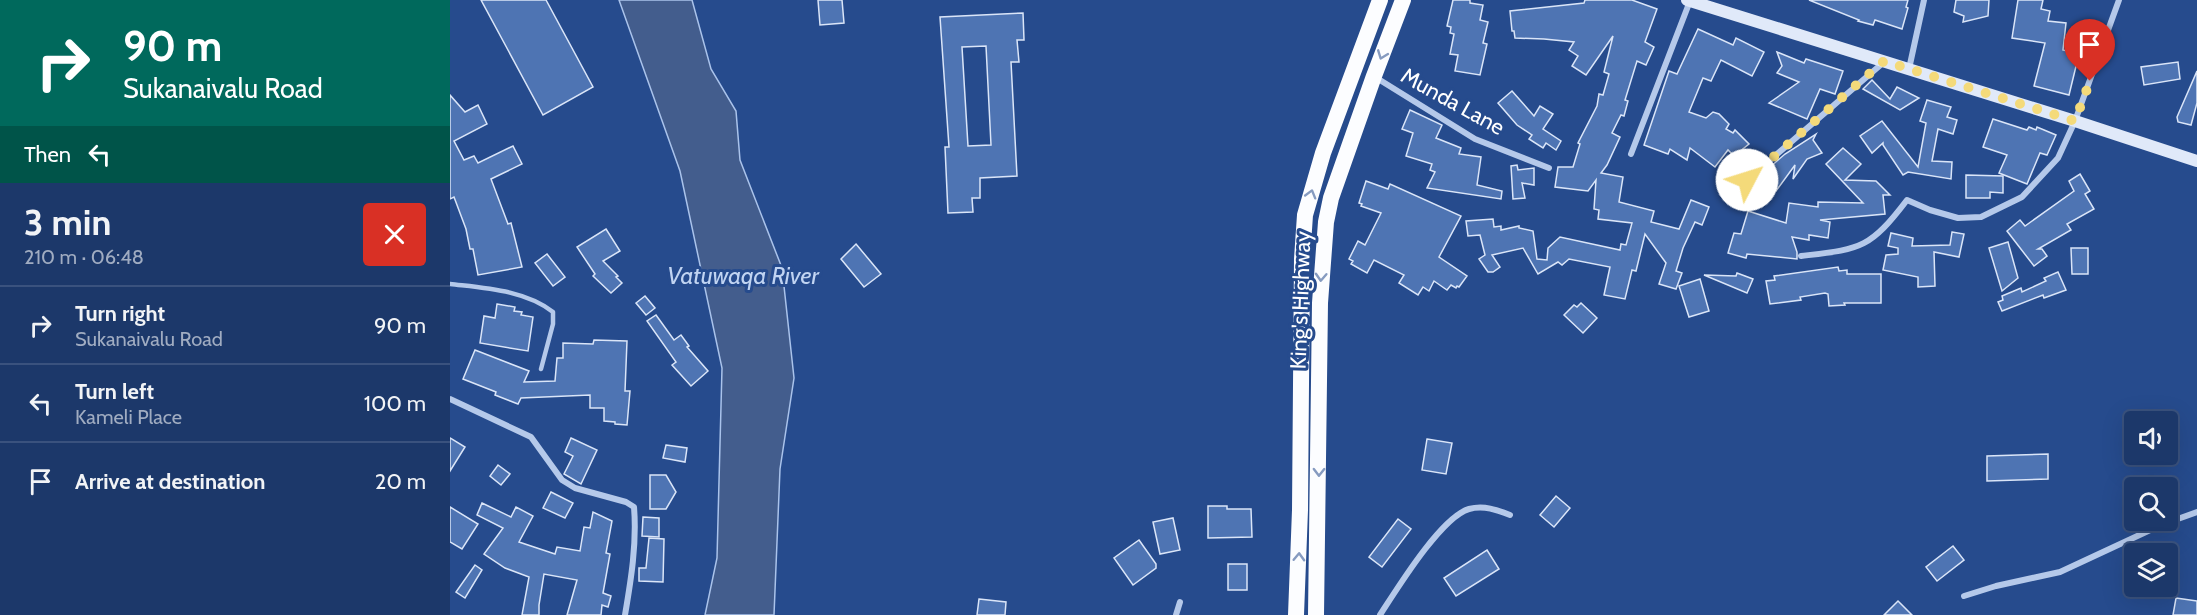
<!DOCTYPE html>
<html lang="en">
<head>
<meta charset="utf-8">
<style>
	:root { --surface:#1c386a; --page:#294372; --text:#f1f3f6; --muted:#a0acc1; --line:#3a527e }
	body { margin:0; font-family:Cabin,sans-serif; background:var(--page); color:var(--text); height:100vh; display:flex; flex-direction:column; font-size:22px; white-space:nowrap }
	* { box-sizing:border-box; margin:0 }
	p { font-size:20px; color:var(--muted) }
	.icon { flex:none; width:33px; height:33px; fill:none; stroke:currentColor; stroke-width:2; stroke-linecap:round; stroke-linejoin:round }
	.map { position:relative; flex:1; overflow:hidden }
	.panel { display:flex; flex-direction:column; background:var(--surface); width:450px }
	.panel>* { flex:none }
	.top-card { background:#00695c; color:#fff; overflow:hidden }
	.buttons { position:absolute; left:1674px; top:411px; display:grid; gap:12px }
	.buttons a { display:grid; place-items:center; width:54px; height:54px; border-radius:6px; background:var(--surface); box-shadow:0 6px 24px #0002,0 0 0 2px var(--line); font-size:30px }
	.pin { position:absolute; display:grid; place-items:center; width:51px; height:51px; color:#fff; margin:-62px -26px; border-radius:50% 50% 50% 0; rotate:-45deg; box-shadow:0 0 6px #0007 }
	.pin .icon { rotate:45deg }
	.me { position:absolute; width:66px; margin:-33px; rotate:50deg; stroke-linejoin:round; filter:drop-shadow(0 0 4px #0008) }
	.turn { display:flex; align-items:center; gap:21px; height:126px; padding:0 24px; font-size:27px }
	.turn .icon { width:78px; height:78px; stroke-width:2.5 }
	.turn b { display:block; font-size:42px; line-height:51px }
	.then { display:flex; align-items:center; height:57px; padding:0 24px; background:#0003; gap:12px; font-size:22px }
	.round { display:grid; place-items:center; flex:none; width:63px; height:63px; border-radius:6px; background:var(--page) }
	.overview { display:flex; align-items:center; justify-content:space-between; height:102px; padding:0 24px }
	h1 { font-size:36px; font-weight:700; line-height:45px }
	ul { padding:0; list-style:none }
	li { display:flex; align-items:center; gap:18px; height:78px; padding:0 24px; border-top:2px solid var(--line) }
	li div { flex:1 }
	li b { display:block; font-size:22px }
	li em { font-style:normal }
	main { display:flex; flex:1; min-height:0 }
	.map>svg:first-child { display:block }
</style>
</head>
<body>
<main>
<section class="panel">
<div class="top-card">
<div class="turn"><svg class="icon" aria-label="right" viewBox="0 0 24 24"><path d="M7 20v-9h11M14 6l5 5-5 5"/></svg><div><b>90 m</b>Sukanaivalu Road</div></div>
<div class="then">Then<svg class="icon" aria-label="left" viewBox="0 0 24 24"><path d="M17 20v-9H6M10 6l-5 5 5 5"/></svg></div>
</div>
<div class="overview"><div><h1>3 min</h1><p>210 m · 06:48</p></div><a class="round" style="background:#d93025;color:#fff"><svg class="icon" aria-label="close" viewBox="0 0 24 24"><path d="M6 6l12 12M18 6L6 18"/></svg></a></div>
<ul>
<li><svg class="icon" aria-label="right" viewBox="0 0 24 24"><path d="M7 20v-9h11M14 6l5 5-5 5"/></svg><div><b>Turn right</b><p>Sukanaivalu Road</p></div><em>90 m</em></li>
<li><svg class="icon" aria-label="left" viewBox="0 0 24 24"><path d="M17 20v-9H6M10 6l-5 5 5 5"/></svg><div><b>Turn left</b><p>Kameli Place</p></div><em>100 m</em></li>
<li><svg class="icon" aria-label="arrive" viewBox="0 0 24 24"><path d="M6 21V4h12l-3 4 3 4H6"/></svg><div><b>Arrive at destination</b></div><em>20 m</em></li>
</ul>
</section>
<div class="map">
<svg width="1747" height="615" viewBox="0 0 1747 615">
	<rect width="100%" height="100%" fill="#264b8d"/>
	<!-- water -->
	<polygon fill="#435d8d" stroke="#aac3eb" stroke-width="1.5" points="169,0 242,0 261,69 286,111 290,160 332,268 344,378 330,469 324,615 255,615 267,558 272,368 230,171"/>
	<!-- building -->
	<g fill="#4e74b3" stroke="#dae5f8" stroke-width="1.5" fill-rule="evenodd">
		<polygon points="31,0 96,0 143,87 93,115"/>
		<polygon points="368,0 392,0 394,23 370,25"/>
		<polygon points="1003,0 1020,0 1020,3 1033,5 1030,20 1038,22 1033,43 1037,44 1030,75 1005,71 1008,55 1000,54 1004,34 1000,33 1001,27 997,26"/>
		<polygon points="1135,0 1182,0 1207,9 1195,42 1204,47 1196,65 1187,61 1175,100 1178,101 1174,116 1171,115 1162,133 1170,137 1157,165 1151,173 1173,177 1169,202 1204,211 1201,222 1229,229 1241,200 1259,207 1252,225 1245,222 1233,248 1226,271 1232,273 1226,289 1209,284 1216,263 1195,234 1186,271 1182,270 1175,299 1154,295 1160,267 1119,259 1112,265 1108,262 1088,274 1073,248 1042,255 1050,267 1043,272 1038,272 1029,259 1035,255 1030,235 1018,236 1016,221 1043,219 1044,227 1051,226 1051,230 1069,226 1069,228 1083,231 1087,259 1097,260 1098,248 1110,237 1170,250 1171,244 1176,245 1182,223 1148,219 1149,210 1144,209 1146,180 1138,191 1105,187 1108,167 1123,167 1130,144 1128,143 1147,106 1149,94 1153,95 1159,74 1154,72 1163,36 1136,75 1122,66 1128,56 1119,50 1124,42 1094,39 1065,38 1064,31 1062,31 1060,11 1134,3"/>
		<polygon points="1359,0 1458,0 1456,7 1458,8 1452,29 1425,20 1423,25 1408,21 1409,20"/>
		<polygon points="1506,0 1539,0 1538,16 1513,22 1514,16 1504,12"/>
		<polygon points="1568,0 1593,0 1591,9 1600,11 1598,21 1616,23 1613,50 1629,54 1619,95 1584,86 1595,43 1562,38"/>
		<path d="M573,13L574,40H567L569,62H561L567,176L530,178V198H522L523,212L498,213L495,147H499L490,17ZM536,46L541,145L518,146L512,47Z"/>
		<polygon points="1248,29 1283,45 1286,38 1314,52 1302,76 1271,60 1261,81 1253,78 1239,112 1256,118 1263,112 1269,114 1279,124 1276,129 1283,133 1285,130 1299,144 1284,156 1278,150 1265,167 1240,148 1237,160 1220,149 1218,154 1194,145 1219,71 1227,74"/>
		<polygon points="1327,52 1354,63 1356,59 1393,71 1385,94 1370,89 1357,119 1319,103 1349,82 1327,73 1332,66"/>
		<polygon points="1728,62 1730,79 1694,85 1691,67"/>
		<polygon points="1747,71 1747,103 1741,125 1728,122 1727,117"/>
		<polygon points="1422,80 1440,99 1447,87 1469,98 1450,110 1413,89"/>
		<polygon points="1062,91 1084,116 1090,106 1103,114 1093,129 1111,141 1106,150 1096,143 1093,148 1079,139 1082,135 1067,125 1048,103"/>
		<polygon points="0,95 15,112 28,105 37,124 4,141 14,160 24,156 28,163 63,146 72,164 41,179 58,224 61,223 72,267 28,275 23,249 20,249 16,229 4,197 0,199"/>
		<polygon points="1477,100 1501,107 1497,117 1507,120 1503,134 1488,129 1482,161 1502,162 1501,179 1458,172 1453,175 1433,145 1433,143 1422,153 1410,136 1432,121 1468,167 1476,123 1470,121"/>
		<polygon points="960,110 992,125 986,138 1011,148 1009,154 1031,157 1027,185 1052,191 1051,199 977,188 985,172 980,170 982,164 956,156 963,133 952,129"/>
		<polygon points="1543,119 1577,130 1579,127 1586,130 1587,127 1606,135 1597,155 1590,153 1577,184 1549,173 1557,155 1533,147"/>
		<polygon points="1366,134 1363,140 1372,153 1357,159 1343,179 1345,165 1326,191 1310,180 1319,168 1335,154"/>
		<polygon points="1393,148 1411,164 1395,180 1426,181 1440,195 1433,195 1435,214 1370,220 1380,222 1378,238 1359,235 1359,240 1342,237 1347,252 1347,259 1297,254 1296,258 1278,253 1284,233 1291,234 1298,211 1336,223 1339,203 1368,207 1368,202 1413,203 1376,164"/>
		<polygon points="1067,165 1068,170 1084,168 1084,185 1072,183 1075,198 1063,199 1061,166"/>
		<polygon points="1630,174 1640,191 1635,194 1644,209 1617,224 1621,230 1588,249 1592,249 1597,256 1584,266 1557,231 1570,220 1575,226 1624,191 1619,181"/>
		<polygon points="1516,175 1553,176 1553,193 1540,192 1540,198 1516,198"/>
		<polygon points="916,181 938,189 940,184 1011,216 989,257 1017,276 1009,287 1007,286 1006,288 1001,285 997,290 984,281 979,291 973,287 968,295 949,283 954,275 924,260 917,273 901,264 903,261 899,259 908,241 915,245 931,213 911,206 912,204 909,203"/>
		<polygon points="156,229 170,251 153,261 168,276 166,277 172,283 161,293 143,276 145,274 127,247"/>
		<polygon points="1502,232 1514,234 1509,257 1484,252 1485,286 1468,287 1468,277 1433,270 1436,255 1448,254 1448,248 1438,246 1441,233 1463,238 1462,246 1500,245"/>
		<polygon points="1558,242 1568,278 1552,291 1539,248"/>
		<polygon points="406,244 431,274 414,287 391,259"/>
		<polygon points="1621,248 1638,248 1638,274 1622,274"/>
		<polygon points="97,254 115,277 103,286 85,263"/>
		<polygon points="1388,267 1389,271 1397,270 1397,274 1431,274 1431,303 1394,303 1395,305 1379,306 1378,294 1375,293 1350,297 1351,300 1320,304 1316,281 1325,280 1324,276"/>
		<polygon points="1608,272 1616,290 1594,298 1593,295 1552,311 1548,302 1553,300 1552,296 1571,288 1572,292 1596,281 1594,278"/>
		<polygon points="1287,273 1303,279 1297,293 1254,275 1286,276"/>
		<polygon points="1250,279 1259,311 1239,317 1229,286"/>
		<polygon points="195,296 205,308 196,315 186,303"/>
		<polygon points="1131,303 1147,318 1133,333 1114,315 1124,305 1127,307"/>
		<polygon points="47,304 65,307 64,311 72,312 71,315 83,317 78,351 30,343 34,316 45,318"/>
		<polygon points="206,315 224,340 231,335 239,346 237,347 258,371 241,386 222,365 226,362 197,321"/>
		<polygon points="144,340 177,341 175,391 180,391 177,425 165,424 165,422 154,421 154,408 140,408 140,395 71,398 68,404 45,395 46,392 13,379 25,350 79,371 74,382 105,381 107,358 113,358 113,343 143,344"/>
		<polygon points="0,438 15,447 0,471"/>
		<polygon points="121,438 147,450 131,484 114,474 123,456 115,452"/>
		<polygon points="977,439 1002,443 996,474 972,470"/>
		<polygon points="216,445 237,448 235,462 213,458"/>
		<polygon points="1598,454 1598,479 1537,481 1537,456"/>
		<polygon points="48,465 60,474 51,485 40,476"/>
		<polygon points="200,475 216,475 226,492 216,509 200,509"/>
		<polygon points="101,492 123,503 115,518 93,508"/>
		<polygon points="1106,496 1120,508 1104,527 1090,515"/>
		<polygon points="32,503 61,517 66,507 83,516 69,542 105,554 107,547 130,551 134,527 140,528 143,512 162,521 156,553 160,554 153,593 161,596 158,607 152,605 151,615 117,615 127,580 94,574 89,605 89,615 72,615 79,577 55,568 34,554 53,528 27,515"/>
		<polygon points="758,506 777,506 777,509 801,509 802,537 758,538"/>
		<polygon points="0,507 28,524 12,549 0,542"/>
		<polygon points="193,517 209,518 209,537 192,536"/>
		<polygon points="723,518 730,550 710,554 703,522"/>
		<polygon points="948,519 961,529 932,567 919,557"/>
		<polygon points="199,538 214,539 213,582 189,581 189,568 196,568"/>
		<polygon points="689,540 706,564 706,568 683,585 664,558"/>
		<polygon points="1503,546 1514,560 1487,581 1476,567"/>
		<polygon points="1037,550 1049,569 1006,596 994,578"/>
		<rect x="778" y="564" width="19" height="26"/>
		<polygon points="25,565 32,570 15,598 6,592"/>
		<polygon points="1726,598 1747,601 1747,615 1723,615"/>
		<polygon points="529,599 556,602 555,615 527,615"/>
		<polygon points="1448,601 1462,615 1434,615"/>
	</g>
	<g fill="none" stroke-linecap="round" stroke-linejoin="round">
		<!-- service -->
		<path stroke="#b5c9ea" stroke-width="4.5" d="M0,284C34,288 75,290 103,312V324L91,369"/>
		<!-- minor -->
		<g stroke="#b5c9ea" stroke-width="6">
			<polyline points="1459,69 1474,0"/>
			<polyline points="925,77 1025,139 1099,168"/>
			<polyline points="1181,154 1240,1"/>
			<polyline points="1297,180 1434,62"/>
			<path d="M1351,256C1410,249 1419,250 1457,200L1480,210L1508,218L1531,217L1572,197L1608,158L1625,121L1669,0"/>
			<path d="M0,399L81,437L112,480L125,488L176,502L184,507C187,543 181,580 175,615"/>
			<polyline points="1514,596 1546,586 1610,572 1711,525 1747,512"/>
			<polyline points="726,615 730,602"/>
			<path d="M930,615C947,589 991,517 1019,509C1034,505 1047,510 1060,515"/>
		</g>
		<!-- secondary -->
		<polyline stroke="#e0e9f9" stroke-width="12" points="1237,0 1625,121 1747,161"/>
		<!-- trunk -->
		<g stroke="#fcfdff" stroke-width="16">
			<polyline points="846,615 850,510 852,259 855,215 873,153 930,0"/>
			<polyline points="866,615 870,303 876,222 881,198 924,76 953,0"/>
		</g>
	</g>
	<!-- one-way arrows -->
	<defs><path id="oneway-chevron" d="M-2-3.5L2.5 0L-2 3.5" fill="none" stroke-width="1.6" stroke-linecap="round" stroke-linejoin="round" transform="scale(1.5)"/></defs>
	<g stroke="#869bc0">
		<use href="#oneway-chevron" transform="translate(932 55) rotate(111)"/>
		<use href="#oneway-chevron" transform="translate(861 194) rotate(-74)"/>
		<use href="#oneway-chevron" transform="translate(871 277) rotate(93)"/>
		<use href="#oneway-chevron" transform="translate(869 472) rotate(91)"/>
		<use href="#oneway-chevron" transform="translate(849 557) rotate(-88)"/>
	</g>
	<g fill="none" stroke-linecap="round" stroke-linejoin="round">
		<!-- route -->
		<polyline stroke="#f4da7a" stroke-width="10" stroke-dasharray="0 18" points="1297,180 1434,61 1625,121 1640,81"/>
	</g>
	<g text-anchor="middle" stroke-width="6" stroke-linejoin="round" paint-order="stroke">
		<!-- street labels -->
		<g font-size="22" fill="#fff" stroke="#264b8d">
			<text transform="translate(1003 101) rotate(29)" y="8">Munda Lane</text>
			<text transform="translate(850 300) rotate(-88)" y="8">King's Highway</text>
		</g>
		<!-- water labels -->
		<g font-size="24" font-style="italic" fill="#c1d4f2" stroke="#264b8d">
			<text x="293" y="284">Vatuwaqa River</text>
		</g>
	</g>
</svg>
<div class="buttons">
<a><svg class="icon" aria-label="sound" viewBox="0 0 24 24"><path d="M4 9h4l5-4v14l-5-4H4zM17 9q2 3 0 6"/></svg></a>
<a><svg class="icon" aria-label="search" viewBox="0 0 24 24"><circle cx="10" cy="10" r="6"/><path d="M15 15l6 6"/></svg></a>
<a><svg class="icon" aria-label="layers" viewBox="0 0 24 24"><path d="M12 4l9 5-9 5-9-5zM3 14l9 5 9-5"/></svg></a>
</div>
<div class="pin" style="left:1640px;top:81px;background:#d93025"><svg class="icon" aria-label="arrive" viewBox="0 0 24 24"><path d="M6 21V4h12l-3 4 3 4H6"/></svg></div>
<svg class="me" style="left:1297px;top:180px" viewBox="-20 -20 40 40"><circle r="19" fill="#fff"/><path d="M0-13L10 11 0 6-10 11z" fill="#f4da7a"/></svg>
</div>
</main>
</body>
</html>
